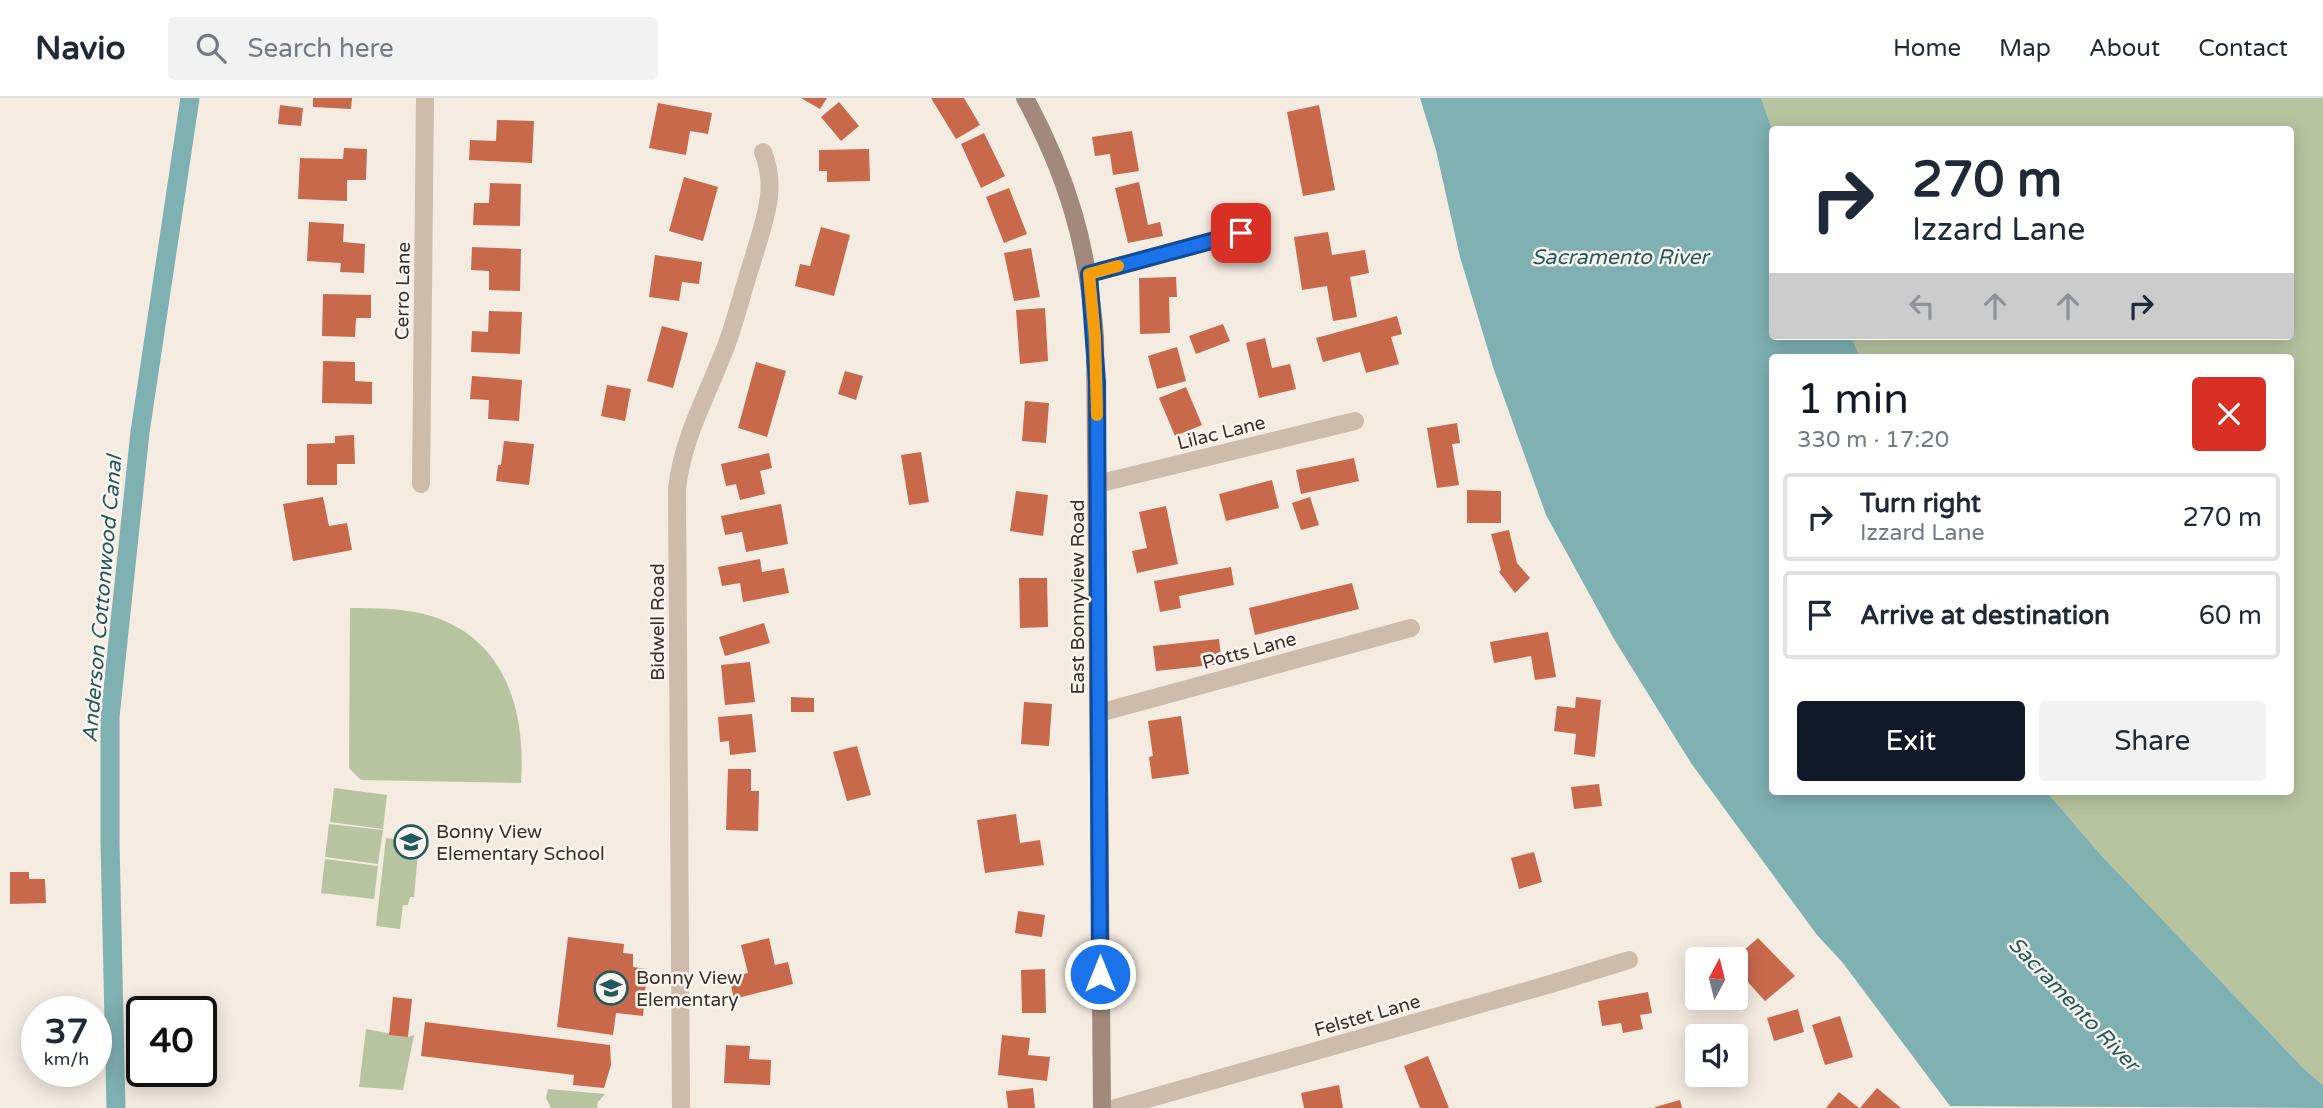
<!DOCTYPE html>
<html lang="en">
<head>
<meta charset="utf-8">
<style>
	:root { --surface:#fff; --page:#f2f2f3; --text:#1f2937; --muted:#747a83; --line:#e0e1e3; --accent:#111827 }
	body { margin:0; font-family:"Varela Round",sans-serif; background:var(--page); color:var(--text); height:100vh; display:flex; flex-direction:column; font-size:26px; white-space:nowrap }
	* { box-sizing:border-box; margin:0 }
	p { font-size:23px; color:var(--muted) }
	.icon { flex:none; width:38px; height:38px; fill:none; stroke:currentColor; stroke-width:2; stroke-linecap:round; stroke-linejoin:round }
	.map { position:relative; flex:1; overflow:hidden }
	.side { position:absolute; left:1769px; top:256px; width:525px; height:441px; display:flex; flex-direction:column; background:var(--surface); border-radius:7px; box-shadow:0 4px 18px #0003 }
	.side>* { flex:none }
	.hud { position:absolute; left:1769px; top:28px; width:525px; height:214px; border-radius:7px; box-shadow:0 4px 18px #0003; background:#fff; color:var(--text); overflow:hidden }
	.needle { width:46px; rotate:7deg }
	.tools { position:absolute; left:1685px; top:849px; display:grid; gap:14px }
	.tools a { display:grid; place-items:center; width:63px; height:63px; border-radius:7px; background:var(--surface); box-shadow:0 4px 18px #0003; font-size:35px }
	.speed { position:absolute; left:21px; top:898px; display:flex; gap:14px; font-size:35px; font-weight:700; text-align:center }
	.speed>* { display:grid; place-content:center; width:91px; height:91px; border-radius:50%; background:var(--surface); box-shadow:0 4px 18px #0003; line-height:1 }
	.speed small { font-size:18px; font-weight:400 }
	.speed .limit { border:4px solid #111; border-radius:10px; background:#fff; color:#111 }
	.pin { position:absolute; display:grid; place-items:center; width:60px; height:60px; color:#fff; margin:-30px; border-radius:14px; box-shadow:0 4px 10px #0006 }
	.me { position:absolute; width:77px; margin:-38px; rotate:0deg; stroke-linejoin:round; filter:drop-shadow(0 0 5px #0008) }
	.turn { display:flex; align-items:center; gap:24px; height:147px; padding:0 28px; font-size:32px }
	.turn .icon { width:91px; height:91px; stroke-width:2.5 }
	.turn b { display:block; font-size:49px; line-height:60px }
	.lanes { display:flex; align-items:center; height:66px; padding:0 28px; background:#0003; justify-content:center; gap:35px; direction:ltr }
	.lanes .off { opacity:.35 }
	.round { display:grid; place-items:center; flex:none; width:74px; height:74px; border-radius:7px; background:var(--page) }
	.head { display:flex; align-items:center; justify-content:space-between; height:119px; padding:0 28px }
	h1 { font-size:42px; font-weight:600; line-height:52px; color:var(--accent) }
	.primary-button { display:flex; gap:14px; margin-top:auto; padding:14px 28px }
	.primary-button a { flex:1; height:80px; border-radius:7px; background:var(--accent); color:#fff; font-size:28px; font-weight:600; line-height:80px; text-align:center }
	.primary-button a+a { background:var(--page); color:var(--text) }
	ul { padding:0; list-style:none }
	li { display:flex; align-items:center; gap:21px; height:88px; margin:0 14px 10px; padding:0 14px; border:4px solid var(--line); border-radius:7px }
	li div { flex:1 }
	li b { display:block; font-size:26px }
	li em { font-style:normal }
	header { display:flex; align-items:center; gap:42px; box-sizing:border-box; height:98px; padding:0 35px; background:var(--surface); border-bottom:2px solid var(--line) }
	header strong { font-size:33px }
	nav { display:flex; gap:38px; margin-inline-start:auto; font-size:24px }
	.search { width:490px; height:63px; background:var(--page); display:flex; align-items:center; gap:18px; box-sizing:border-box; padding:0 24px; border-radius:7px; color:var(--muted); font-size:26px }
	.map>svg:first-child { display:block }
</style>
</head>
<body>
<header>
<strong>Navio</strong>
<div class="search"><svg class="icon" aria-label="search" viewBox="0 0 24 24"><circle cx="10" cy="10" r="6"/><path d="M15 15l6 6"/></svg>Search here</div>
<nav><a>Home</a><a>Map</a><a>About</a><a>Contact</a></nav>
</header>
<div class="map">
<svg width="2323" height="1010" viewBox="0 0 2323 1010">
	<rect width="100%" height="100%" fill="#f4ebe1"/>
	<!-- green -->
	<g fill="#b8c4a0">
		<polygon points="1761,0 2323,0 2323,987 2304,971 2101,757 2046,693 2291,693 2291,259 1860,259 1851,238 2291,238 2291,32 1773,32 1773,34"/>
		<path d="M350,510C377,510 404,510 431,518C506,541 526,614 521,685L361,682L349,670Z"/>
		<polygon points="334,690 387,697 383,731 330,724"/>
		<polygon points="329,726 383,732 378,766 325,759"/>
		<polygon points="386,740 425,745 424,755 418,755 414,799 410,799 408,807 403,807 400,831 376,828"/>
		<polygon points="325,761 378,768 374,801 321,795"/>
		<polygon points="366,931 408,939 414,937 403,992 359,989"/>
		<polygon points="548,991 605,996 598,1004 597,1010 551,1010 546,1000"/>
	</g>
	<!-- water -->
	<polygon fill="#7fb0b2" points="1420,0 1761,0 1773,34 1773,238 1851,238 1860,259 1773,259 1773,693 2046,693 2101,757 2304,971 2323,987 2323,1010 1950,1008 1843,865 1817,837 1691,665 1614,541 1546,417 1494,272 1460,159 1436,52"/>
	<g fill="none" stroke-linecap="round" stroke-linejoin="round">
		<!-- canal -->
		<polyline stroke="#7fb0b2" stroke-width="19" points="116,1010 110,744 110,619 140,334 190,0"/>
	</g>
	<!-- building -->
	<g fill="#c8694b">
		<polygon points="313,0 352,0 351,11 313,9"/>
		<polygon points="801,0 827,0 820,11"/>
		<polygon points="931,0 964,0 980,27 956,41"/>
		<polygon points="839,4 859,28 841,43 821,19"/>
		<polygon points="658,5 712,15 708,36 690,33 686,57 649,50"/>
		<polygon points="280,7 303,10 301,28 278,26"/>
		<polygon points="1319,7 1335,92 1303,98 1287,14"/>
		<polygon points="497,22 534,23 532,65 469,62 470,42 496,43"/>
		<polygon points="1132,33 1139,73 1113,77 1110,56 1095,58 1092,39"/>
		<polygon points="984,35 1005,78 981,90 961,46"/>
		<polygon points="344,50 367,51 366,82 347,82 347,103 298,101 300,60 343,61"/>
		<polygon points="869,51 870,83 827,84 827,73 819,73 819,52"/>
		<polygon points="684,79 718,89 703,143 669,133"/>
		<polygon points="1139,84 1148,127 1160,124 1163,138 1128,145 1115,90"/>
		<polygon points="490,85 521,86 520,128 473,127 474,105 489,105"/>
		<polygon points="1009,90 1027,136 1004,145 986,99"/>
		<polygon points="309,124 344,126 343,144 365,146 364,175 340,174 341,165 307,163"/>
		<polygon points="821,129 850,137 834,198 795,188 800,166 810,168"/>
		<polygon points="1328,134 1332,157 1365,152 1369,175 1350,179 1357,219 1333,223 1327,188 1302,192 1294,139"/>
		<polygon points="472,149 521,151 520,193 489,192 489,173 471,172"/>
		<polygon points="1031,150 1040,199 1014,203 1004,155"/>
		<polygon points="655,157 702,164 699,186 682,184 679,203 649,199"/>
		<polygon points="1176,179 1177,199 1169,199 1170,235 1140,236 1139,180"/>
		<polygon points="323,196 371,197 371,220 356,220 355,239 322,238"/>
		<polygon points="1045,210 1048,263 1020,266 1016,212"/>
		<polygon points="489,213 522,214 520,256 471,254 472,233 488,234"/>
		<polygon points="1397,218 1402,236 1391,239 1399,266 1366,275 1360,254 1323,264 1316,240"/>
		<polygon points="1223,226 1230,243 1196,256 1189,238"/>
		<polygon points="662,228 688,235 673,290 647,283"/>
		<polygon points="1265,240 1272,270 1290,266 1296,291 1259,300 1246,245"/>
		<polygon points="1177,249 1186,283 1157,291 1148,258"/>
		<polygon points="323,263 355,264 355,283 372,284 372,306 322,305"/>
		<polygon points="756,264 786,273 767,339 738,330"/>
		<polygon points="845,273 863,278 856,302 838,296"/>
		<polygon points="472,278 522,282 519,323 488,321 489,302 470,301"/>
		<polygon points="607,287 631,291 625,323 601,318"/>
		<polygon points="1186,289 1202,327 1175,338 1159,300"/>
		<polygon points="1025,303 1049,305 1046,345 1022,343"/>
		<polygon points="1457,325 1460,345 1452,346 1459,387 1437,390 1427,330"/>
		<polygon points="354,337 355,366 337,366 337,387 307,387 307,346 335,345 335,338"/>
		<polygon points="504,343 534,346 529,387 496,383 498,367 501,367"/>
		<polygon points="921,354 929,404 909,407 901,357"/>
		<polygon points="769,355 772,370 760,373 765,396 740,402 736,386 726,388 721,366"/>
		<polygon points="1354,360 1359,383 1301,396 1296,372"/>
		<polygon points="1272,382 1279,410 1226,423 1219,396"/>
		<polygon points="1467,392 1501,393 1501,425 1467,425"/>
		<polygon points="1016,393 1048,397 1043,438 1010,433"/>
		<polygon points="323,399 329,428 347,425 352,452 293,463 283,406"/>
		<polygon points="1310,399 1319,427 1301,432 1292,405"/>
		<polygon points="781,406 788,446 746,454 742,434 725,437 721,418"/>
		<polygon points="1166,408 1178,466 1137,475 1132,453 1147,450 1139,414"/>
		<polygon points="1509,432 1517,465 1530,480 1515,495 1499,474 1501,472 1491,436"/>
		<polygon points="760,461 762,474 784,470 789,495 743,504 740,485 722,488 718,469"/>
		<polygon points="1231,469 1234,487 1179,498 1181,510 1160,514 1154,483"/>
		<polygon points="1019,480 1047,480 1048,529 1020,530"/>
		<polygon points="1352,485 1359,511 1255,537 1249,510"/>
		<polygon points="764,525 770,545 725,558 719,539"/>
		<polygon points="1548,534 1556,579 1535,582 1531,558 1494,565 1490,544"/>
		<polygon points="1219,541 1222,566 1156,573 1153,548"/>
		<polygon points="750,564 755,604 725,607 721,567"/>
		<polygon points="791,599 814,600 814,614 791,614"/>
		<polygon points="1576,599 1601,602 1595,659 1574,656 1576,636 1554,633 1557,608 1575,610"/>
		<polygon points="1024,604 1052,606 1049,648 1021,646"/>
		<polygon points="752,616 756,654 730,657 729,643 720,644 718,619"/>
		<polygon points="1181,618 1189,676 1152,681 1149,659 1153,658 1148,623"/>
		<polygon points="857,648 871,697 847,703 833,654"/>
		<polygon points="728,671 751,671 751,693 759,693 758,733 726,732"/>
		<polygon points="1599,686 1602,708 1574,711 1571,689"/>
		<polygon points="1016,716 1020,745 1040,742 1044,767 985,775 977,722"/>
		<polygon points="1534,754 1542,784 1519,791 1511,760"/>
		<polygon points="10,774 29,774 29,781 45,781 46,805 10,806"/>
		<polygon points="1018,813 1045,817 1042,839 1015,835"/>
		<polygon points="568,839 624,846 623,855 633,856 633,869 647,871 643,918 616,915 613,937 557,929"/>
		<polygon points="769,840 775,867 788,864 793,886 734,901 729,879 748,875 741,847"/>
		<polygon points="1758,840 1795,878 1765,903 1736,871 1736,861 1734,861"/>
		<polygon points="1045,871 1046,915 1022,915 1021,872"/>
		<polygon points="1648,894 1652,915 1640,917 1643,931 1623,935 1621,925 1602,928 1598,903"/>
		<polygon points="393,899 412,901 408,939 389,937"/>
		<polygon points="1798,911 1804,934 1774,943 1767,920"/>
		<polygon points="1840,918 1853,959 1825,967 1812,927"/>
		<polygon points="425,924 610,947 611,967 604,990 573,987 574,977 421,958"/>
		<polygon points="1002,937 1030,940 1028,957 1050,959 1047,983 998,977"/>
		<polygon points="726,947 750,948 749,961 771,962 770,987 724,985"/>
		<polygon points="1428,958 1449,1010 1420,1010 1404,968"/>
		<polygon points="1339,987 1343,1010 1304,1010 1301,995"/>
		<polygon points="1033,990 1035,1010 1008,1010 1006,993"/>
		<polygon points="1877,990 1901,1010 1860,1010"/>
		<polygon points="1839,994 1859,1010 1826,1010"/>
		<polygon points="1680,1002 1682,1010 1655,1010 1655,1009"/>
	</g>
	<g fill="none" stroke-linecap="round" stroke-linejoin="round">
		<!-- street -->
		<g stroke="#cdbbac" stroke-width="18">
			<polyline points="1089,176 1241,135"/>
			<polyline points="421,386 425,0"/>
			<polyline points="1097,386 1355,323"/>
			<polyline points="1099,615 1411,530"/>
			<path d="M681,1010L677,391C683,336 711,291 729,240C738,213 745,185 754,158C764,122 778,91 763,54"/>
			<polyline points="1116,1010 1554,885 1629,862"/>
		</g>
		<!-- secondary -->
		<path stroke="#a18a7d" stroke-width="18" d="M1025,0C1068,79 1088,149 1095,239L1102,1010"/>
	</g>
	<g fill="none" stroke-linecap="round" stroke-linejoin="round">
		<defs>
			<polyline id="route" points="1100,876 1097,284 1089,176 1241,135"/>
		</defs>
		<!-- route casing -->
		<use href="#route" stroke="#114b97" stroke-width="18"/>
		<!-- route -->
		<use href="#route" stroke="#1a73e8" stroke-width="12"/>
		<!-- slow -->
		<polyline stroke="#f59e0b" stroke-width="12" points="1097,317 1095,239 1089,176 1118,168"/>
	</g>
	<!-- icons -->
	<defs>
		<symbol id="school-ring" viewBox="-11 -11 22 22"><circle r="9.5" fill="#fbf5ee" stroke="#1f5a5e" stroke-width="1.5"/><path d="M0-5L7-2L0 1L-7-2ZM-4 1L0 2.5L4 1V4Q0 6-4 4Z" fill="#1f5a5e"/></symbol>
	</defs>
	<g fill-rule="evenodd">
		<use href="#school-ring" x="392" y="725" width="38" height="38"/>
		<use href="#school-ring" x="592" y="871" width="38" height="38"/>
	</g>
	<g text-anchor="middle" stroke-width="5" stroke-linejoin="round" paint-order="stroke">
		<!-- street labels -->
		<g font-size="19" fill="#3b302b" stroke="#fbf5ee">
			<text transform="translate(402 193) rotate(-89)" y="7">Cerro Lane</text>
			<text transform="translate(1221 334) rotate(-14)" y="7">Lilac Lane</text>
			<text transform="translate(1077 499) rotate(-90)" y="7">East Bonnyview Road</text>
			<text transform="translate(657 524) rotate(-90)" y="7">Bidwell Road</text>
			<text transform="translate(1249 552) rotate(-15)" y="7">Potts Lane</text>
			<text transform="translate(1367 917) rotate(-16)" y="7">Felstet Lane</text>
		</g>
		<!-- poi labels -->
		<g font-size="19" fill="#3b302b" stroke="#fbf5ee" text-anchor="start">
			<text x="436" y="740">Bonny View<tspan x="436" dy="22">Elementary School</tspan></text>
			<text x="636" y="886">Bonny View<tspan x="636" dy="22">Elementary</tspan></text>
		</g>
		<!-- water labels -->
		<g font-size="21" font-style="italic" fill="#1f5a5e" stroke="#fbf5ee">
			<text x="1620" y="166">Sacramento River</text>
			<text transform="translate(102 501) rotate(-85)" y="7">Anderson Cottonwood Canal</text>
			<text transform="translate(2074 906) rotate(46)" y="7">Sacramento River</text>
		</g>
	</g>
</svg>
<div class="tools">
<a><svg class="needle" viewBox="-14 -14 28 28"><path d="M0-13l5 13h-10z" fill="#e53935"/><path d="M0 13l5-13h-10z" fill="#747a83"/></svg></a>
<a><svg class="icon" aria-label="sound" viewBox="0 0 24 24"><path d="M4 9h4l5-4v14l-5-4H4zM17 9q2 3 0 6"/></svg></a>
</div>
<div class="speed"><div>37<small>km/h</small></div><div class="limit">40</div></div>
<div class="pin" style="left:1241px;top:135px;background:#d93025"><svg class="icon" aria-label="arrive" viewBox="0 0 24 24"><path d="M6 21V4h12l-3 4 3 4H6"/></svg></div>
<svg class="me" style="left:1100px;top:876px" viewBox="-20 -20 40 40"><circle r="17" fill="#1a73e8" stroke="#fff" stroke-width="3"/><path d="M0-11L8 9 0 5-8 9z" fill="#fff"/></svg>
<div class="hud">
<div class="turn"><svg class="icon" aria-label="right" viewBox="0 0 24 24"><path d="M7 20v-9h11M14 6l5 5-5 5"/></svg><div><b>270 m</b>Izzard Lane</div></div>
<div class="lanes"><svg class="icon off" aria-label="left" viewBox="0 0 24 24"><path d="M17 20v-9H6M10 6l-5 5 5 5"/></svg><svg class="icon off" aria-label="ahead" viewBox="0 0 24 24"><path d="M12 20V5M6 11l6-6 6 6"/></svg><svg class="icon off" aria-label="ahead" viewBox="0 0 24 24"><path d="M12 20V5M6 11l6-6 6 6"/></svg><svg class="icon" aria-label="right" viewBox="0 0 24 24"><path d="M7 20v-9h11M14 6l5 5-5 5"/></svg></div>
</div>
<section class="side">
<div class="head"><div><h1>1 min</h1><p>330 m · 17:20</p></div><a class="round" style="background:#d93025;color:#fff"><svg class="icon" aria-label="close" viewBox="0 0 24 24"><path d="M6 6l12 12M18 6L6 18"/></svg></a></div>
<ul>
<li><svg class="icon" aria-label="right" viewBox="0 0 24 24"><path d="M7 20v-9h11M14 6l5 5-5 5"/></svg><div><b>Turn right</b><p>Izzard Lane</p></div><em>270 m</em></li>
<li><svg class="icon" aria-label="arrive" viewBox="0 0 24 24"><path d="M6 21V4h12l-3 4 3 4H6"/></svg><div><b>Arrive at destination</b></div><em>60 m</em></li>
</ul>
<div class="primary-button"><a>Exit</a><a>Share</a></div>
</section>
</div>
</body>
</html>
